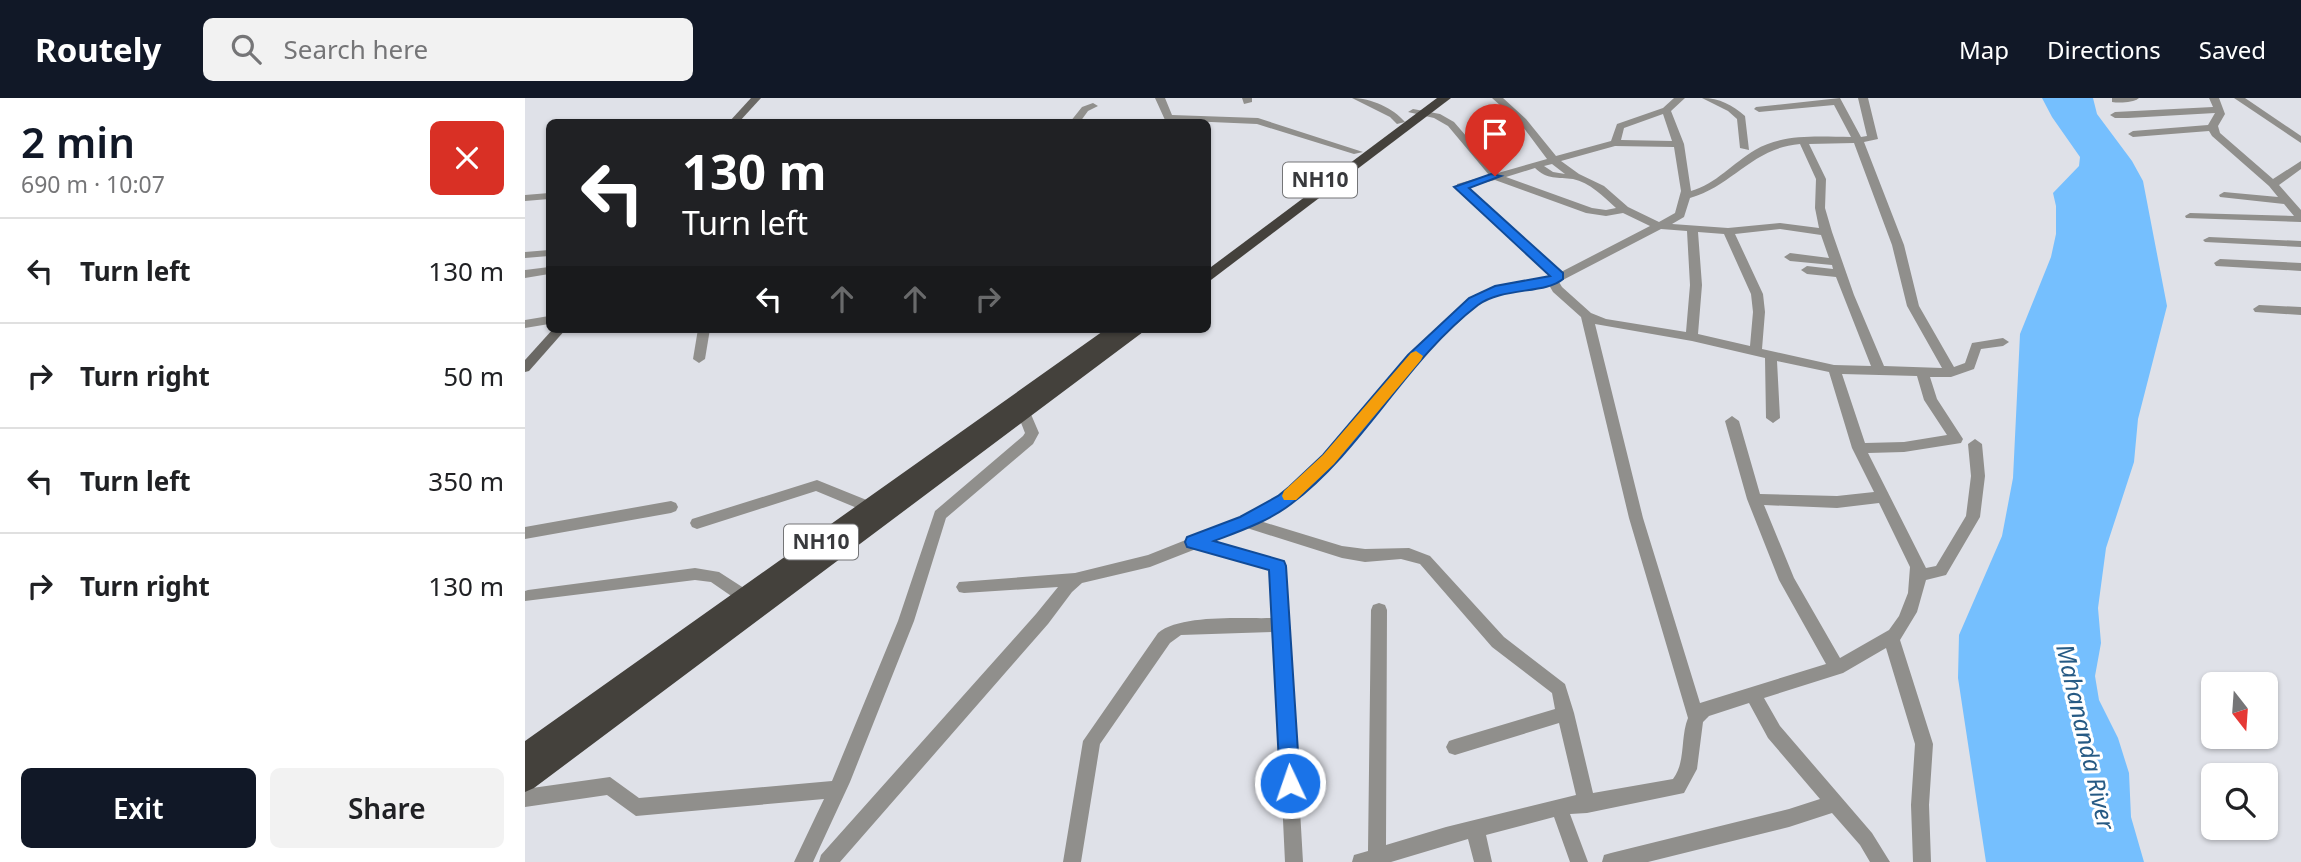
<!DOCTYPE html>
<html lang="en">
<head>
<meta charset="utf-8">
<style>
	:root { --surface:#fff; --page:#f2f2f2; --text:#202124; --muted:#757577; --line:#e0e0e0; --accent:#111827 }
	body { margin:0; font-family:"Noto Sans",sans-serif; background:var(--page); color:var(--text); height:100vh; display:flex; flex-direction:column; font-size:26px; white-space:nowrap }
	* { box-sizing:border-box; margin:0 }
	p { font-size:23px; color:var(--muted) }
	.icon { flex:none; width:38px; height:38px; fill:none; stroke:currentColor; stroke-width:2; stroke-linecap:round; stroke-linejoin:round }
	.map { position:relative; flex:1; overflow:hidden }
	.sheet { display:flex; flex-direction:column; background:var(--surface); width:525px }
	.sheet>* { flex:none }
	.banner { position:absolute; left:21px; top:21px; width:665px; height:214px; border-radius:10px; box-shadow:0 2px 5px #0004; background:#202124; color:#fff; overflow:hidden }
	.needle { width:46px; rotate:163deg }
	.controls { position:absolute; left:1676px; top:574px; display:grid; gap:14px }
	.controls a { display:grid; place-items:center; width:77px; height:77px; border-radius:10px; background:var(--surface); box-shadow:0 2px 5px #0004; font-size:35px }
	.pin { position:absolute; display:grid; place-items:center; width:60px; height:60px; color:#fff; margin:-72px -30px; border-radius:50% 50% 50% 0; rotate:-45deg; box-shadow:0 0 7px #0007 }
	.pin .icon { rotate:45deg }
	.me { position:absolute; width:77px; margin:-38px; rotate:357deg; stroke-linejoin:round; filter:drop-shadow(0 0 5px #0008) }
	.turn { display:flex; align-items:center; gap:24px; height:147px; padding:0 21px; font-size:32px }
	.turn .icon { width:91px; height:91px; stroke-width:2.5 }
	.turn b { display:block; font-size:49px; line-height:60px }
	.lanes { display:flex; align-items:center; height:66px; padding:0 21px; background:#0003; justify-content:center; gap:35px; direction:ltr }
	.lanes .off { opacity:.35 }
	.round { display:grid; place-items:center; flex:none; width:74px; height:74px; border-radius:10px; background:var(--page) }
	.headline { display:flex; align-items:center; justify-content:space-between; height:119px; padding:0 21px }
	h1 { font-size:42px; font-weight:600; line-height:52px; color:var(--accent) }
	.primary-button { display:flex; gap:14px; margin-top:auto; padding:14px 21px }
	.primary-button a { flex:1; height:80px; border-radius:10px; background:var(--accent); color:#fff; font-size:28px; font-weight:600; line-height:80px; text-align:center }
	.primary-button a+a { background:var(--page); color:var(--text) }
	ul { padding:0; list-style:none }
	li { display:flex; align-items:center; gap:21px; height:105px; padding:0 21px; border-top:2px solid var(--line) }
	li div { flex:1 }
	li b { display:block; font-size:26px }
	li em { font-style:normal }
	header { display:flex; align-items:center; gap:42px; box-sizing:border-box; height:98px; padding:0 35px; background:var(--accent); color:#fff }
	header strong { font-size:33px }
	nav { display:flex; gap:38px; margin-inline-start:auto; font-size:24px }
	.search { width:490px; height:63px; background:var(--page); display:flex; align-items:center; gap:18px; box-sizing:border-box; padding:0 24px; border-radius:10px; color:var(--muted); font-size:26px }
	main { display:flex; flex:1; min-height:0 }
	.map>svg:first-child { display:block }
</style>
</head>
<body>
<header>
<strong>Routely</strong>
<div class="search"><svg class="icon" aria-label="search" viewBox="0 0 24 24"><circle cx="10" cy="10" r="6"/><path d="M15 15l6 6"/></svg>Search here</div>
<nav><a>Map</a><a>Directions</a><a>Saved</a></nav>
</header>
<main>
<section class="sheet">
<div class="headline"><div><h1>2 min</h1><p>690 m · 10:07</p></div><a class="round" style="background:#d93025;color:#fff"><svg class="icon" aria-label="close" viewBox="0 0 24 24"><path d="M6 6l12 12M18 6L6 18"/></svg></a></div>
<ul>
<li><svg class="icon" aria-label="left" viewBox="0 0 24 24"><path d="M17 20v-9H6M10 6l-5 5 5 5"/></svg><div><b>Turn left</b></div><em>130 m</em></li>
<li><svg class="icon" aria-label="right" viewBox="0 0 24 24"><path d="M7 20v-9h11M14 6l5 5-5 5"/></svg><div><b>Turn right</b></div><em>50 m</em></li>
<li><svg class="icon" aria-label="left" viewBox="0 0 24 24"><path d="M17 20v-9H6M10 6l-5 5 5 5"/></svg><div><b>Turn left</b></div><em>350 m</em></li>
<li><svg class="icon" aria-label="right" viewBox="0 0 24 24"><path d="M7 20v-9h11M14 6l5 5-5 5"/></svg><div><b>Turn right</b></div><em>130 m</em></li>
</ul>
<div class="primary-button"><a>Exit</a><a>Share</a></div>
</section>
<div class="map">
<svg width="1776" height="764" viewBox="0 0 1776 764">
	<rect width="100%" height="100%" fill="#dfe1e8"/>
	<!-- water -->
	<polygon fill="#75bffe" points="1517,0 1568,0 1572,16 1607,63 1618,83 1642,208 1613,321 1609,364 1581,450 1573,510 1576,545 1570,578 1574,602 1593,640 1604,675 1606,719 1619,764 1461,764 1433,580 1434,537 1477,438 1488,380 1495,236 1526,159 1531,136 1531,108 1528,95 1554,68 1555,59 1527,19"/>
	<g fill="none" stroke-linecap="round" stroke-linejoin="round">
		<!-- minor -->
		<g fill="#908f8c" fill-rule="evenodd">
			<polygon points="630,0 640,0 647,17 733,20 838,54 829,56 732,26 640,22"/>
			<polygon points="717,0 727,0 727,4 719,6"/>
			<path d="M827,0C846,0 868,10 880,24L872,26L865,19Z"/>
			<path d="M967,0H978L1001,21L1031,58L1086,43L1092,26L1138,10L1149,0H1160L1146,13L1159,46L1166,93C1191,86 1208,65 1230,52C1258,35 1295,39 1326,39L1309,7L1234,14L1229,11L1231,9L1315,0L1336,39L1342,38L1333,0H1343L1353,41L1339,44L1379,147L1394,208L1429,269L1440,265L1447,245L1478,240L1484,244L1478,248L1456,251L1449,271L1426,279H1405L1412,301L1438,341L1436,345L1379,354L1343,355L1401,470L1411,468L1441,418L1446,378L1443,346L1450,341L1457,346L1460,378L1455,419L1421,477L1401,482L1392,514L1375,542L1408,646L1404,707L1406,764H1388L1386,707L1390,646L1361,550L1318,575L1239,600L1255,628L1347,735L1365,764H1345L1335,747L1307,715L1264,729L1123,764H1077L1079,757L1086,755L1264,711L1295,701L1243,640L1224,605L1184,618L1178,624L1172,671L1159,695L1062,715L1045,716L1063,764H1045L1029,719L961,737L967,764H949L943,741L866,764H827L829,757L843,753L846,512L848,507L854,505L860,507L862,512L861,747L921,729L1051,697L1034,625L930,657L924,655L921,649L924,643L930,641L1030,611L1027,595L967,549L895,466L876,461L840,464L817,460L722,430L688,444L753,462L758,464L761,468L778,764H760L749,534L656,537L645,545L575,646L556,764H538L558,643L633,535C656,516 718,521 748,520L746,472L671,451L625,469L557,485L547,494L523,526L315,764H294L296,757L511,516L533,489L439,495L434,494L431,489L434,484L550,475L623,457L716,420L754,399L798,357L884,258L945,200L975,187L1027,179L932,90V86L964,77L923,28L909,20L883,14L888,11L915,16L929,24L973,75L1022,61L995,25ZM1138,16L1147,43L1096,42L1099,30ZM1329,45L1367,147L1382,208L1417,270L1359,268L1329,197L1307,134L1300,110L1301,81L1284,46ZM1275,46L1291,81L1290,110L1294,130L1255,125L1203,130L1147,126L1159,119L1165,100C1209,87 1227,50 1275,46ZM1090,48L1149,49L1156,93L1150,115L1134,124L1103,109L1079,88L1054,76L1036,63ZM1027,66L1040,76L1028,74L1019,68ZM1010,70C1022,82 1033,79 1048,81C1064,84 1079,99 1091,110L1081,112L1067,110L981,79ZM970,82L1061,115L1081,118L1098,115L1125,128L1036,174L943,89ZM1136,131L1162,133L1165,187L1161,234L1081,221L1066,215L1037,189L1034,184ZM1255,131L1296,137L1304,160L1265,155L1259,159L1265,163L1307,167L1308,171L1282,168L1276,172L1282,176L1311,179L1346,268L1309,267L1237,251L1240,214L1238,196L1210,136ZM1173,134L1199,136L1226,196L1228,214L1225,248L1173,236L1177,187ZM1024,187L1028,194L1056,219L1104,420L1163,620C1155,640 1161,664 1148,681L1068,695L1049,615L1040,586L979,539L905,458L884,450L840,451L817,448L735,423L764,407L808,365L892,264L953,206L978,194ZM1070,226L1167,243L1240,260L1241,320L1248,325L1255,320L1252,263L1304,274L1327,350L1349,394L1312,398L1235,396L1214,323L1207,318L1200,323L1222,401L1254,482L1301,566L1175,605L1118,420ZM1317,276L1392,278L1399,302L1422,337L1379,344L1340,345ZM1354,405L1385,469L1383,495L1374,518L1364,532L1315,560L1269,480L1239,407L1312,410Z"/>
			<path d="M1177,0C1195,0 1207,7 1220,18L1224,52L1215,50L1212,21L1203,13Z"/>
			<path d="M1587,0H1614C1608,5 1594,5 1587,4Z"/>
			<polygon points="1684,0 1694,0 1700,16 1693,28 1695,35 1748,81 1776,63 1776,71 1754,87 1776,112 1776,124 1661,120 1660,118 1665,115 1769,118 1759,106 1695,99 1694,97 1699,94 1753,99 1744,88 1687,38 1684,33 1608,39 1603,36 1608,33 1683,27 1690,15 1603,20 1590,20 1585,17 1590,14 1688,9"/>
			<polygon points="1709,0 1720,0 1776,38 1776,45"/>
			<polygon points="568,5 573,8 563,13 555,24 545,24 557,9"/>
			<polygon points="24,95 24,101 0,103 0,97"/>
			<polygon points="1684,139 1776,143 1776,149 1680,144 1678,142"/>
			<polygon points="24,152 24,158 0,160 0,154"/>
			<polygon points="1695,161 1776,165 1776,173 1691,168 1689,165"/>
			<polygon points="24,169 24,176 0,180 0,172"/>
			<polygon points="1734,207 1776,209 1776,217 1730,214 1728,211"/>
			<polygon points="24,218 24,226 0,230 0,222"/>
			<polygon points="173,231 185,231 180,261 174,265 168,261"/>
			<polygon points="500,312 505,314 514,335 508,346 421,420 389,523 325,684 288,764 269,764 299,701 111,718 82,697 0,709 0,691 85,679 114,700 307,683 373,523 410,413 498,338 500,335 493,317"/>
			<polygon points="292,382 349,405 351,409 349,413 344,415 291,393 172,431 167,429 165,425 167,421"/>
			<polygon points="146,403 151,405 153,409 151,413 146,415 0,441 0,429"/>
			<polygon points="170,470 194,474 225,494 228,499 225,504 220,505 215,504 186,484 170,482 0,503 0,493 3,492"/>
		</g>
		<!-- secondary -->
		<g fill="#6a6864" fill-rule="evenodd">
			<polygon points="226,0 236,0 214,24 204,24"/>
			<polygon points="28,231 41,231 4,273 0,274 0,262"/>
		</g>
		<!-- trunk -->
		<g fill="#44413c" fill-rule="evenodd">
			<polygon points="912,0 926,0 682,185 682,172"/>
			<polygon points="581,231 600,231 599,234 603,231 622,231 9,690 0,694 0,643"/>
		</g>
	</g>
	<!-- route -->
	<path fill="#1a73e8" stroke="#114b97" stroke-width="2" d="M966,76L976,78L944,90L1038,175V181C1021,196 977,189 953,207C880,263 839,351 766,406C744,423 715,433 689,443L759,463L761,468L775,685L772,692L765,695L758,692L755,685L744,472L662,449L660,444L662,439L715,419L753,398L764,389L798,357L883,257L944,200L970,188L1025,178L929,89Z"/>
	<!-- slow -->
	<polygon fill="#f59e0b" points="891,253 898,258 896,262 809,366 771,402 759,402 757,398 759,393 798,357 886,255"/>
	<g text-anchor="middle" stroke-width="6" stroke-linejoin="round" paint-order="stroke">
		<!-- shield labels -->
		<g fill="#fff" stroke="#747577" stroke-width="2">
			<rect x="758" y="64.5" width="74" height="35" rx="5"/>
			<rect x="259" y="426.5" width="74" height="35" rx="5"/>
		</g>
		<g font-size="21" font-weight="bold" fill="#393a3d">
			<text x="795" y="89">NH10</text>
			<text x="296" y="451">NH10</text>
		</g>
		<!-- water labels -->
		<g font-size="24" font-style="italic" fill="#265a84" stroke="#fff">
			<text transform="translate(1560 639) rotate(77)" y="8">Mahananda River</text>
		</g>
	</g>
</svg>
<div class="controls">
<a><svg class="needle" viewBox="-14 -14 28 28"><path d="M0-13l5 13h-10z" fill="#e53935"/><path d="M0 13l5-13h-10z" fill="#757577"/></svg></a>
<a><svg class="icon" aria-label="search" viewBox="0 0 24 24"><circle cx="10" cy="10" r="6"/><path d="M15 15l6 6"/></svg></a>
</div>
<div class="pin" style="left:970px;top:78px;background:#d93025"><svg class="icon" aria-label="arrive" viewBox="0 0 24 24"><path d="M6 21V4h12l-3 4 3 4H6"/></svg></div>
<svg class="me" style="left:765px;top:685px" viewBox="-20 -20 40 40"><circle r="17" fill="#1a73e8" stroke="#fff" stroke-width="3"/><path d="M0-11L8 9 0 5-8 9z" fill="#fff"/></svg>
<div class="banner">
<div class="turn"><svg class="icon" aria-label="left" viewBox="0 0 24 24"><path d="M17 20v-9H6M10 6l-5 5 5 5"/></svg><div><b>130 m</b>Turn left</div></div>
<div class="lanes"><svg class="icon" aria-label="left" viewBox="0 0 24 24"><path d="M17 20v-9H6M10 6l-5 5 5 5"/></svg><svg class="icon off" aria-label="ahead" viewBox="0 0 24 24"><path d="M12 20V5M6 11l6-6 6 6"/></svg><svg class="icon off" aria-label="ahead" viewBox="0 0 24 24"><path d="M12 20V5M6 11l6-6 6 6"/></svg><svg class="icon off" aria-label="right" viewBox="0 0 24 24"><path d="M7 20v-9h11M14 6l5 5-5 5"/></svg></div>
</div>
</div>
</main>
</body>
</html>
